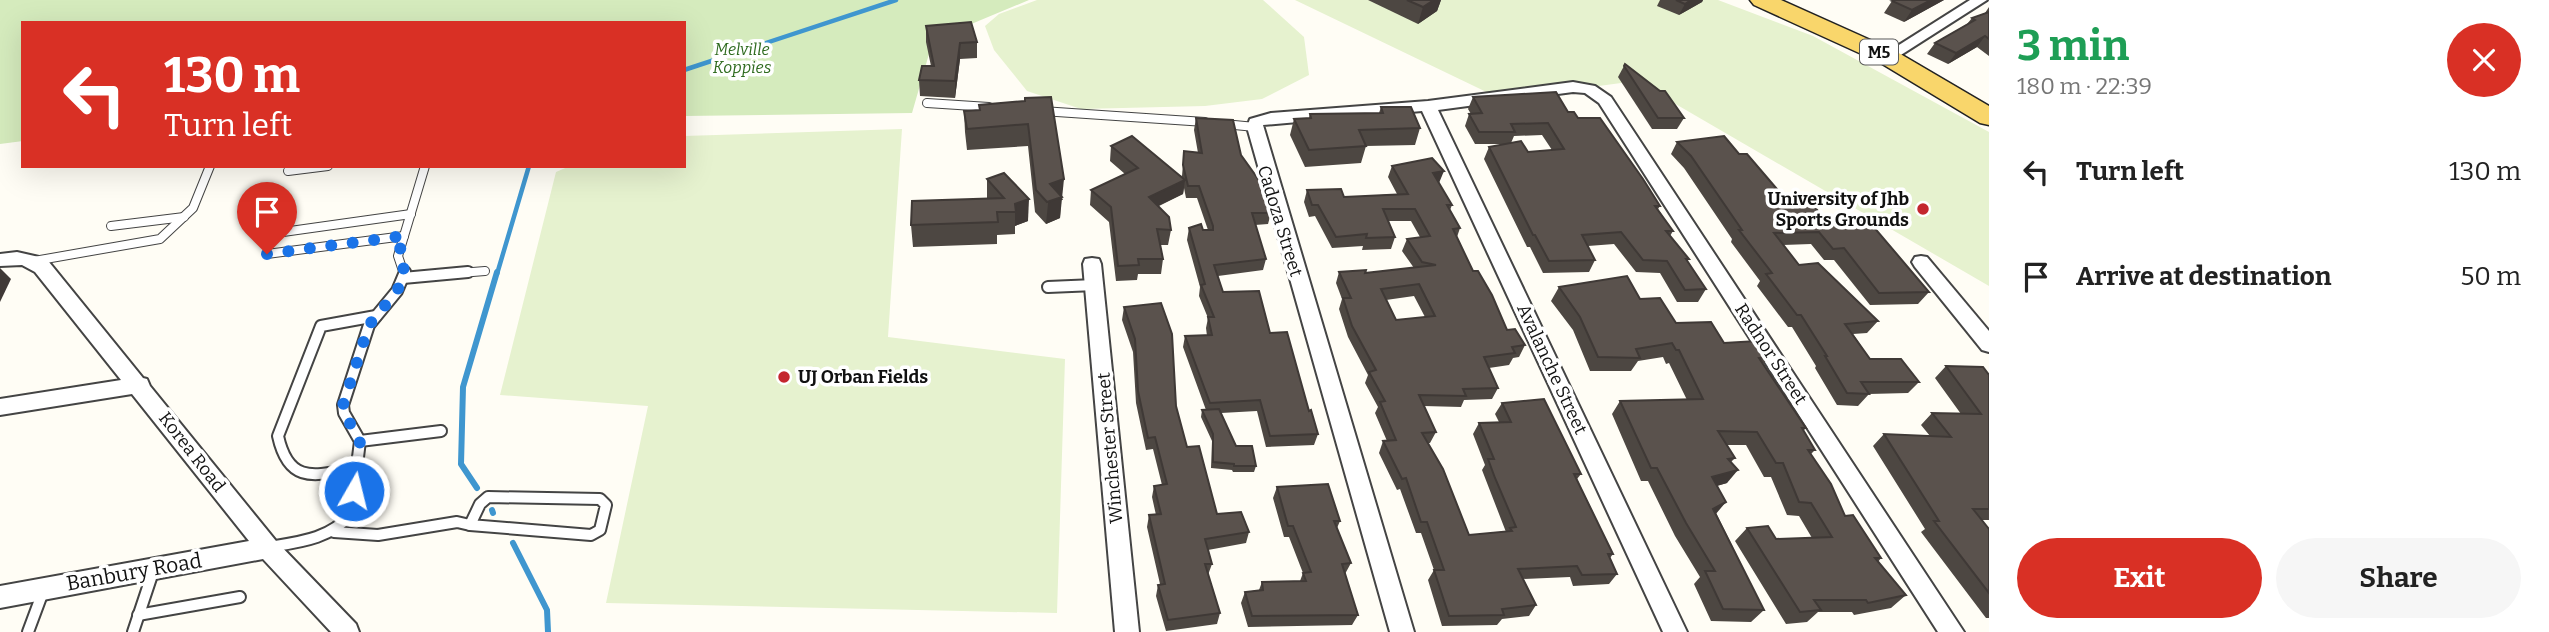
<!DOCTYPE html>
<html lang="en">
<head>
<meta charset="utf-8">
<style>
	:root { --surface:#fff; --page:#f6f6f6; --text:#222; --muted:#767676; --accent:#d93025 }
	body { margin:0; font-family:Bitter,serif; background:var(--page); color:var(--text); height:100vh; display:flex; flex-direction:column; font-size:26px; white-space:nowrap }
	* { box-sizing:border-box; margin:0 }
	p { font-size:23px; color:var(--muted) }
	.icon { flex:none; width:38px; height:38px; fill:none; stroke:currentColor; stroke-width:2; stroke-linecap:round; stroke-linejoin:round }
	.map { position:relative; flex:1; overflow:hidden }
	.side { display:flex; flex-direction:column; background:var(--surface); width:560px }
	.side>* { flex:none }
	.guide { position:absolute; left:21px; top:21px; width:665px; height:147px; border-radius:0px; box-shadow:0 7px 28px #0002; background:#d93025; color:#fff; overflow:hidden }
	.pin { position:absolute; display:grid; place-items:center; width:60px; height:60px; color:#fff; margin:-72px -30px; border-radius:50% 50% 50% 0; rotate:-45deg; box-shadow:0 0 7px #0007 }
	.pin .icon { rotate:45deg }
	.me { position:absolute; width:77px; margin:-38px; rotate:8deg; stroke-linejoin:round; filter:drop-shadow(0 0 5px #0008) }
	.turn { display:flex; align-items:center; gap:24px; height:147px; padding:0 28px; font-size:32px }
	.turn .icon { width:91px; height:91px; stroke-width:2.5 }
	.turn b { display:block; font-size:49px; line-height:60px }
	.round { display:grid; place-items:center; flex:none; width:74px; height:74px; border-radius:37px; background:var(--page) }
	.head { display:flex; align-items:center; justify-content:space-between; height:119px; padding:0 28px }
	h1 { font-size:42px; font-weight:700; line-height:52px; color:#1e9e55 }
	.button { display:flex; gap:14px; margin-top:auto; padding:14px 28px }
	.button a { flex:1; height:80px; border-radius:42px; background:var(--accent); color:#fff; font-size:28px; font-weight:700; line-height:80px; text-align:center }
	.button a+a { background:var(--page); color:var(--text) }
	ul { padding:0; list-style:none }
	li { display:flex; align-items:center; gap:21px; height:105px; padding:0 28px }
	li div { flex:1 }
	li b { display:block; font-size:26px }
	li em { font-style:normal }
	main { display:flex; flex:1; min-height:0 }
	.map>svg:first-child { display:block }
</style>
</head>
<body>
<main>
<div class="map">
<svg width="1989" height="632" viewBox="0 0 1989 632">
	<rect width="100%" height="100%" fill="#fffdf5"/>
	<!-- green -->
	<polygon fill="#d5ebbd" points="0,0 1029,0 933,40 912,113 684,116 684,23 23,23 23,141 0,144"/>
	<!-- pitch -->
	<g fill="#e6f2cf">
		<polygon points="1037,0 1263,0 1304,37 1309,75 1262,99 1205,106 1081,109 1027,91 994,50 985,26 999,14"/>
		<polygon points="1295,0 1718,0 1813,36 1989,132 1989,286 1636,81 1501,99"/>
		<polygon points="902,129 888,337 1065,359 1057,613 606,603 648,406 500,395 556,172 570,166 684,166 684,136"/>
	</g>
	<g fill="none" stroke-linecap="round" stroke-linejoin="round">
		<!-- stream-far1 -->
		<g stroke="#3f96cf" stroke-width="4.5">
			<polyline points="684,70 896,0"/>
			<polyline points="497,274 529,166"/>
		</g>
		<!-- stream -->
		<g stroke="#3f96cf" stroke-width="6">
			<polyline points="477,488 461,464 463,387 497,272"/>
			<polyline points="492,510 493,513"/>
			<polyline points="513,543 547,610 548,632"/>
		</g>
		<defs>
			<g id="lane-far1">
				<polyline points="927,103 989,107"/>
				<polyline points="1042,111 1205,122"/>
				<polyline points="1224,124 1255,127"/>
				<polyline points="288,171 328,166"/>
				<polyline points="111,226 184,217"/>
				<polyline points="276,233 411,214"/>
				<polyline points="267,254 404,236"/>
				<polyline points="34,261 160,239 193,208 210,166"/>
				<polyline points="404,274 398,256 425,166"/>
				<polyline points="448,274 485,271"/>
			</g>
			<g id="lane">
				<polyline points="403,278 468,272"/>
				<polyline points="1048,287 1095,285"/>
				<polyline points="360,441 441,431"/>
				<path d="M357,468C316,475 289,486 278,436L321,326L376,316"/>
				<polygon points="488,497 600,499 606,505 600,530 591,535 470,525 480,504"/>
				<polyline points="334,532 378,535 457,522 470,525"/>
				<path d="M269,547C300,542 330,539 351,514L360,441L344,413L343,405L369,325L397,291L405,272"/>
				<polyline points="138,615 240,597"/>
				<polyline points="28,632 44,589"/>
				<polyline points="133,632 154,569"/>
			</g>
			<g id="street">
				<polygon points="1970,0 1987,0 1893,60 1888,62 1880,57"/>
				<polygon points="1573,82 1595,86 1611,97 1964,632 1938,632 1599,103 1585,93 1573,92 1438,110 1687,632 1663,632 1422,111 1263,125 1414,632 1390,632 1247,127 1250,119 1271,113 1428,101"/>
				<polygon points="17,252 39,257 49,262 143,378 147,379 150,386 276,541 356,624 359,632 331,632 263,559 0,608 0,586 249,541 132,394 0,415 0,399 121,380 35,272 22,265 0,266 0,254"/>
				<polygon points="1921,256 1927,257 1989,331 1989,352 1982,350 1915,267 1912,262 1915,257"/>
				<polygon points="1092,258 1099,259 1101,264 1139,632 1115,632 1083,264 1085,259"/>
			</g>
			<polygon id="primary" points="1750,0 1781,0 1897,52 1989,106 1989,125 1980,123 1879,62 1754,5"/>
		</defs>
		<!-- lane-far1 casing -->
		<use href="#lane-far1" stroke="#444" stroke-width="10"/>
		<!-- lane casing -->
		<use href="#lane" stroke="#444" stroke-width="14"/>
		<!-- street casing -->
		<use href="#street" stroke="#444" stroke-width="4"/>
		<!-- primary casing -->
		<use href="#primary" stroke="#222" stroke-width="3"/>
		<!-- lane-far1 -->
		<use href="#lane-far1" stroke="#fff" stroke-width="8"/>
		<!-- lane -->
		<use href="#lane" stroke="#fff" stroke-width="10"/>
		<!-- street -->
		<use href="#street" fill="#fff" fill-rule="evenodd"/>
		<!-- primary -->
		<use href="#primary" fill="#f9d66b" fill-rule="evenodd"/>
	</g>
	<!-- wall -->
	<g fill="#4d4742" fill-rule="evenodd">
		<polygon points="1368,0 1441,0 1437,11 1418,24"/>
		<polygon points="1660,0 1703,0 1702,2 1679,15 1657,6"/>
		<polygon points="1944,0 1904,22 1884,13 1892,1"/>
		<polygon points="1989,7 1989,56 1977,47 1948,64 1927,54 1935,43 1967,24 1972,18 1985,13"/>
		<polygon points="926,26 977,42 977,58 960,59 955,98 920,96 919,80 931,66 926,42"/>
		<polygon points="1624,66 1684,118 1677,129 1652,129 1618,77"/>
		<path d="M1473,97L1568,112L1578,118L1660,206L1658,209L1673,231L1670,236L1689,259L1687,261L1706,289L1698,302H1677L1660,273L1636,272L1614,244L1588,246L1595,260L1589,272L1543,273L1530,247H1527L1484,159L1489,147L1506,144H1475L1465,126L1469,114H1471L1468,109ZM1542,135L1552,150L1528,152L1511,143L1514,136Z"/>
		<polygon points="1025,102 1063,200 1061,200 1060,218 1046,224 1035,212 1028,146 967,150 965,132 964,111 979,110 979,105"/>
		<polygon points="1381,107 1420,128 1415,145 1366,146 1361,163 1305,167 1290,135 1294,119 1309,118 1310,114 1379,113"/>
		<polygon points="1196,118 1241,155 1271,213 1268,224 1255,225 1266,259 1263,270 1218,276 1223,292 1270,333 1309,411 1318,434 1314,445 1266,447 1257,411 1221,413 1236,446 1256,466 1254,472 1233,472 1232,470 1211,468 1212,441 1201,417 1202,410 1206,410 1183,347 1185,336 1207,336 1206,328 1208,318 1199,296 1200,287 1187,240 1189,228 1208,230 1197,198 1186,198 1184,188 1183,194 1159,206 1171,230 1168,245 1160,245 1163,259 1161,274 1138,274 1137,280 1116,281 1109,222 1090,205 1091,190 1125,174 1110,161 1111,146 1182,176 1184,151 1198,153 1194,130"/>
		<polygon points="1677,142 1739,154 1782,195 1826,221 1929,292 1918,304 1870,305 1834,260 1824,260 1811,244 1783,245 1799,265 1878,321 1867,333 1853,334 1870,359 1919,382 1908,393 1869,394 1858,406 1837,405 1815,368 1816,366 1792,327 1788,327 1757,286 1760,281 1731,242 1732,239 1684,168 1671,154"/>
		<path d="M1392,166L1439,183L1452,205L1450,210L1460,228L1457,237L1473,271L1507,330L1525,345L1519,357L1513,358L1509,365L1489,368L1498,388L1492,399L1464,400L1461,407L1424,406L1436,432L1430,443H1428L1469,535L1506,532L1482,470L1485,465L1473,434L1479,423L1499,422L1495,414L1502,403L1581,474L1577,479L1613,554L1610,558L1617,574L1609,584L1573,586L1570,577L1523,579L1536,605L1529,616L1502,619L1497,625L1442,626L1428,580L1434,570L1421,533H1416L1400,489L1397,490L1379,453L1383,441H1387L1375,413L1378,407L1365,383L1368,375L1348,337L1339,309L1342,299L1336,283L1339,272L1365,273L1414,268L1402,251L1407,239L1420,237L1411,221H1388L1395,237L1391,249L1362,250L1363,246L1332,248L1315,216L1309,217L1304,202L1307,190L1344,197L1397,194L1388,177ZM1414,296L1425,317L1396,320L1386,300Z"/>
		<polygon points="987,179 1028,221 1015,226 1015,234 997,235 997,244 913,247 911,225 987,198"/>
		<polygon points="1559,287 1640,299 1676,323 1724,343 1769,357 1763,364 1806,428 1803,431 1815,450 1811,454 1845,516 1881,558 1878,562 1906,595 1891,608 1854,615 1852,612 1818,612 1807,622 1786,624 1735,541 1747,528 1776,539 1812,538 1799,516 1787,515 1771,477 1764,477 1746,445 1726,445 1735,458 1731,462 1727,483 1717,486 1716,513 1764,610 1751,622 1711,621 1694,584 1700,577 1675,536 1648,481 1641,481 1612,414 1620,401 1687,400 1669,363 1666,364 1663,357 1638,361 1631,371 1590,371 1573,330 1551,301"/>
		<polygon points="1124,307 1176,406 1187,447 1217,514 1249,532 1246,543 1208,550 1212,564 1208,575 1220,613 1217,624 1166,631 1156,596 1158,585 1160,584 1147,527 1149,515 1156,515 1152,497 1154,486 1162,485 1153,449 1146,450 1136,403 1133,352 1122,320"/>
		<polygon points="1946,366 1989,375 1989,520 1982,520 1989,529 1989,618 1986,618 1921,532 1925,529 1873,446 1884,434 1930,436 1921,425 1932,413 1961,414 1935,378"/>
		<polygon points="1277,487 1340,521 1337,528 1351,563 1345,574 1358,615 1352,625 1248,627 1241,603 1245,592 1259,590 1262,582 1300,581 1303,573 1289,537 1284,537 1273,498"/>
	</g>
	<!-- shaded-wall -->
	<g fill="#3f3936">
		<polygon points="1434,0 1441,0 1437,11 1418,24 1423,7"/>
		<polygon points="1691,0 1703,0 1702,2 1679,15 1685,4"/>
		<polygon points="1931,0 1944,0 1904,22 1912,10"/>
		<polygon points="1985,36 1977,47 1948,64 1956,53"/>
		<polygon points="960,43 960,59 955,98 955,81"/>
		<polygon points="1444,171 1439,183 1433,173"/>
		<polygon points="1064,179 1060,218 1046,224 1050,184"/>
		<polygon points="1185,180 1183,194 1147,211 1149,197"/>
		<polygon points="1029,199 1028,221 1015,226 1015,204"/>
		<polygon points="0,268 11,279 0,302"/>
		<polygon points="1738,470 1727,483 1701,490 1712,477"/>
		<polygon points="1726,502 1715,515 1713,509"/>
	</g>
	<!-- building -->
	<g fill="#5a524d" stroke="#3f3936" stroke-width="2" fill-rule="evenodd">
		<polygon points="1407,0 1434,0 1423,7"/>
		<polygon points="1676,0 1691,0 1685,4"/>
		<polygon points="1895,0 1931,0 1912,10 1892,1"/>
		<polygon points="1989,12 1989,39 1985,36 1956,53 1935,43 1975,20 1972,18"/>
		<polygon points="971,22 977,42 960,43 955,81 919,80 922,66 934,66 926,26"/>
		<polygon points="1625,64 1660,91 1665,91 1684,118 1658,118 1624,66"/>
		<polygon points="1556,92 1568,112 1574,112 1578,118 1600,118 1643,179 1660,206 1655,206 1673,231 1666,231 1689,259 1686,259 1706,289 1685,290 1667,261 1643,260 1621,232 1582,235 1595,260 1549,261 1535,235 1533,235 1489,147 1521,141 1528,152 1564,149 1548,123 1511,124 1515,132 1479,132 1469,114 1482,113 1473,97"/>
		<polygon points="1051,97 1064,179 1050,184 1062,197 1047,202 1036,190 1028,124 967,129 964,111 980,110 979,105 1025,101 1025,98"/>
		<polygon points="1381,107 1411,107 1420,128 1359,130 1366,146 1309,150 1294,119 1311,118 1310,114 1383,113"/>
		<polygon points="1196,118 1233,120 1241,155 1261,183 1271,213 1252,213 1266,259 1214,265 1223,292 1259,291 1270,333 1287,332 1309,411 1311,410 1318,434 1270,436 1260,400 1210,403 1185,336 1212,335 1208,317 1214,317 1201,285 1205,284 1189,228 1201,224 1203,230 1213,230 1213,226 1199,186 1188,186 1183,165 1184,151 1202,153"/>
		<polygon points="1132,136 1185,180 1149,197 1169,217 1171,230 1157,229 1163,259 1138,259 1139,265 1118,266 1111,207 1091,190 1138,168 1111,146"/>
		<polygon points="1724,136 1739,154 1747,154 1782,195 1805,195 1826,221 1867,219 1929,292 1879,293 1844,248 1833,249 1819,232 1774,233 1799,265 1818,263 1878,321 1845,324 1870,359 1901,359 1919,382 1861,382 1869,394 1847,393 1825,356 1827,356 1801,315 1797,315 1766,274 1772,273 1739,230 1742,230 1691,156 1677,142"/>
		<path d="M1432,158L1444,171L1433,173L1452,205H1447L1460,228L1453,229L1473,271H1478L1492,295L1507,330L1515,329L1525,345L1512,347L1515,353L1484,357L1498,388L1463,389L1466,396L1419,395L1436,432L1422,433L1443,469L1469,535L1512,531L1510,528L1516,527L1495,478L1488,459H1494L1479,423L1511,422L1502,403L1544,399L1581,474H1574L1613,554H1608L1617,574L1582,575L1577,566L1518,569L1536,605L1502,609L1504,615L1449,616L1434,570H1444L1427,522H1421L1406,478L1402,479L1383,441L1396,440L1380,402L1385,401L1369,372L1376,370L1352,326L1343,298H1351L1339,272L1366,270L1365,273L1436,265L1422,262L1407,239L1430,236L1415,209H1383L1395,237L1366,238L1367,234L1336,237L1318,205H1312L1307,190L1341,189L1344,197L1408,194L1392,166ZM1419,284L1435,316L1396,320L1381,289Z"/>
		<polygon points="1004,173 1029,199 1015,204 1016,212 997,212 998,222 911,225 912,201 1004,198 987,179"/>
		<polygon points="1627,276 1640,299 1660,298 1676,323 1711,322 1724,343 1757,341 1769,357 1759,358 1806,428 1802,428 1815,450 1808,450 1831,484 1845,516 1853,515 1881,558 1875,558 1906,595 1868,603 1866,600 1814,600 1821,610 1800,612 1747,528 1768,526 1776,539 1832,537 1811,503 1799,502 1783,463 1776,463 1757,432 1718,431 1735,458 1728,459 1738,470 1712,477 1726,502 1713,509 1764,610 1723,609 1705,571 1715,571 1686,523 1657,468 1651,468 1620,401 1703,399 1679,350 1676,350 1672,343 1636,349 1640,358 1598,357 1580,317 1559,287"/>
		<polygon points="1161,303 1172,334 1176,406 1187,447 1199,446 1217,514 1241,512 1249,532 1205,539 1212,564 1205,564 1220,613 1168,620 1158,585 1165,584 1149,515 1161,514 1154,486 1167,484 1155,437 1148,438 1138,391 1135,339 1124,307"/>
		<polygon points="1946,366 1983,367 1989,375 1989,509 1973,509 1989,529 1989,593 1934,521 1939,521 1884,434 1951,437 1932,413 1981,414"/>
		<polygon points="1219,409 1236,446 1252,446 1256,466 1234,466 1234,464 1213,462 1213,434 1202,410"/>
		<polygon points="1328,484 1340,521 1334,521 1351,563 1342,564 1358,615 1252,616 1245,592 1263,590 1262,582 1306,581 1303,573 1311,572 1293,526 1288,526 1277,487"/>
	</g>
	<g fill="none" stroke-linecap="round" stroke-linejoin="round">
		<!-- route -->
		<polyline stroke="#1a73e8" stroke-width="12" stroke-dasharray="0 21.6" points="267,254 404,236 398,256 405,272 403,278 397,291 369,325 343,405 344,413 360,441 354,491"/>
	</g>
	<!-- markers -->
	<g fill="#c4262e" stroke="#fff" stroke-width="2.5">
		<circle cx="1923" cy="209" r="7"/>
		<circle cx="784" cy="377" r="7"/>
	</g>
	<g text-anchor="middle" stroke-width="7" stroke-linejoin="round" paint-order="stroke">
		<!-- far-park labels -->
		<g font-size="16" font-style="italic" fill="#2f6b1f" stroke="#fff">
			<text x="742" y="55">Melville<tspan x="742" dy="18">Koppies</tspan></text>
		</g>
		<!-- shield labels -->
		<rect fill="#fff" stroke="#585858" stroke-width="2" x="1860" y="39.5" width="38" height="25" rx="5"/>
		<g font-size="16" font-weight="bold" fill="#111">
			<text x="1879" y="58">M5</text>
		</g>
		<!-- poi labels -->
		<g font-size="18" font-weight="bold" fill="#111" stroke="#fff" text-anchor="end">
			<text x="1909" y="205">University of Jhb<tspan x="1909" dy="21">Sports Grounds</tspan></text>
			<text x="798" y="383" text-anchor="start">UJ Orban Fields</text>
		</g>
		<!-- street labels -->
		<g font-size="18" fill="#111" stroke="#fff">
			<text transform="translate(1280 221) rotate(73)" y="6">Cadoza Street</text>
			<text transform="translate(1771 354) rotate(57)" y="6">Radnor Street</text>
			<text transform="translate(1552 369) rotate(65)" y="6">Avalanche Street</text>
			<text transform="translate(1110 448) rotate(-95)" y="6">Winchester Street</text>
			<text transform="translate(192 452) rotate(52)" y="6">Korea Road</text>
		</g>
		<!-- near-street labels -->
		<g font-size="21" fill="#111" stroke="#fff">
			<text transform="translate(134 572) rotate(-10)" y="7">Banbury Road</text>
		</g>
	</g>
</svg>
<div class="pin" style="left:267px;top:254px;background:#d93025"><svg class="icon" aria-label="arrive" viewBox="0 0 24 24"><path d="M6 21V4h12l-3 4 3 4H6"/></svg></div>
<svg class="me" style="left:354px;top:491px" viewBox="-20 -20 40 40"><circle r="17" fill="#1a73e8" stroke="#fff" stroke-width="3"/><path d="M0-11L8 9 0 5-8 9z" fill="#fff"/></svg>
<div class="guide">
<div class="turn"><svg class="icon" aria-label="left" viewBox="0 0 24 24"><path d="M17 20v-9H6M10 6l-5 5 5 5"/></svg><div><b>130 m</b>Turn left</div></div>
</div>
</div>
<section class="side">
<div class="head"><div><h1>3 min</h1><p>180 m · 22:39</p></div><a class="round" style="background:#d93025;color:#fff"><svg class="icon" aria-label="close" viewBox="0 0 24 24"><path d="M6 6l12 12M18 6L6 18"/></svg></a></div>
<ul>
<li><svg class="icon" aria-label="left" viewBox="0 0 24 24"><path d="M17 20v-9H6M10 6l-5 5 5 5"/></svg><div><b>Turn left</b></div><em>130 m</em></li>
<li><svg class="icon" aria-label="arrive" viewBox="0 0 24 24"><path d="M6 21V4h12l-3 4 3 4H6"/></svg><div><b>Arrive at destination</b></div><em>50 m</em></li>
</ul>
<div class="button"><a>Exit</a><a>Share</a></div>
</section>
</main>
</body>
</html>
